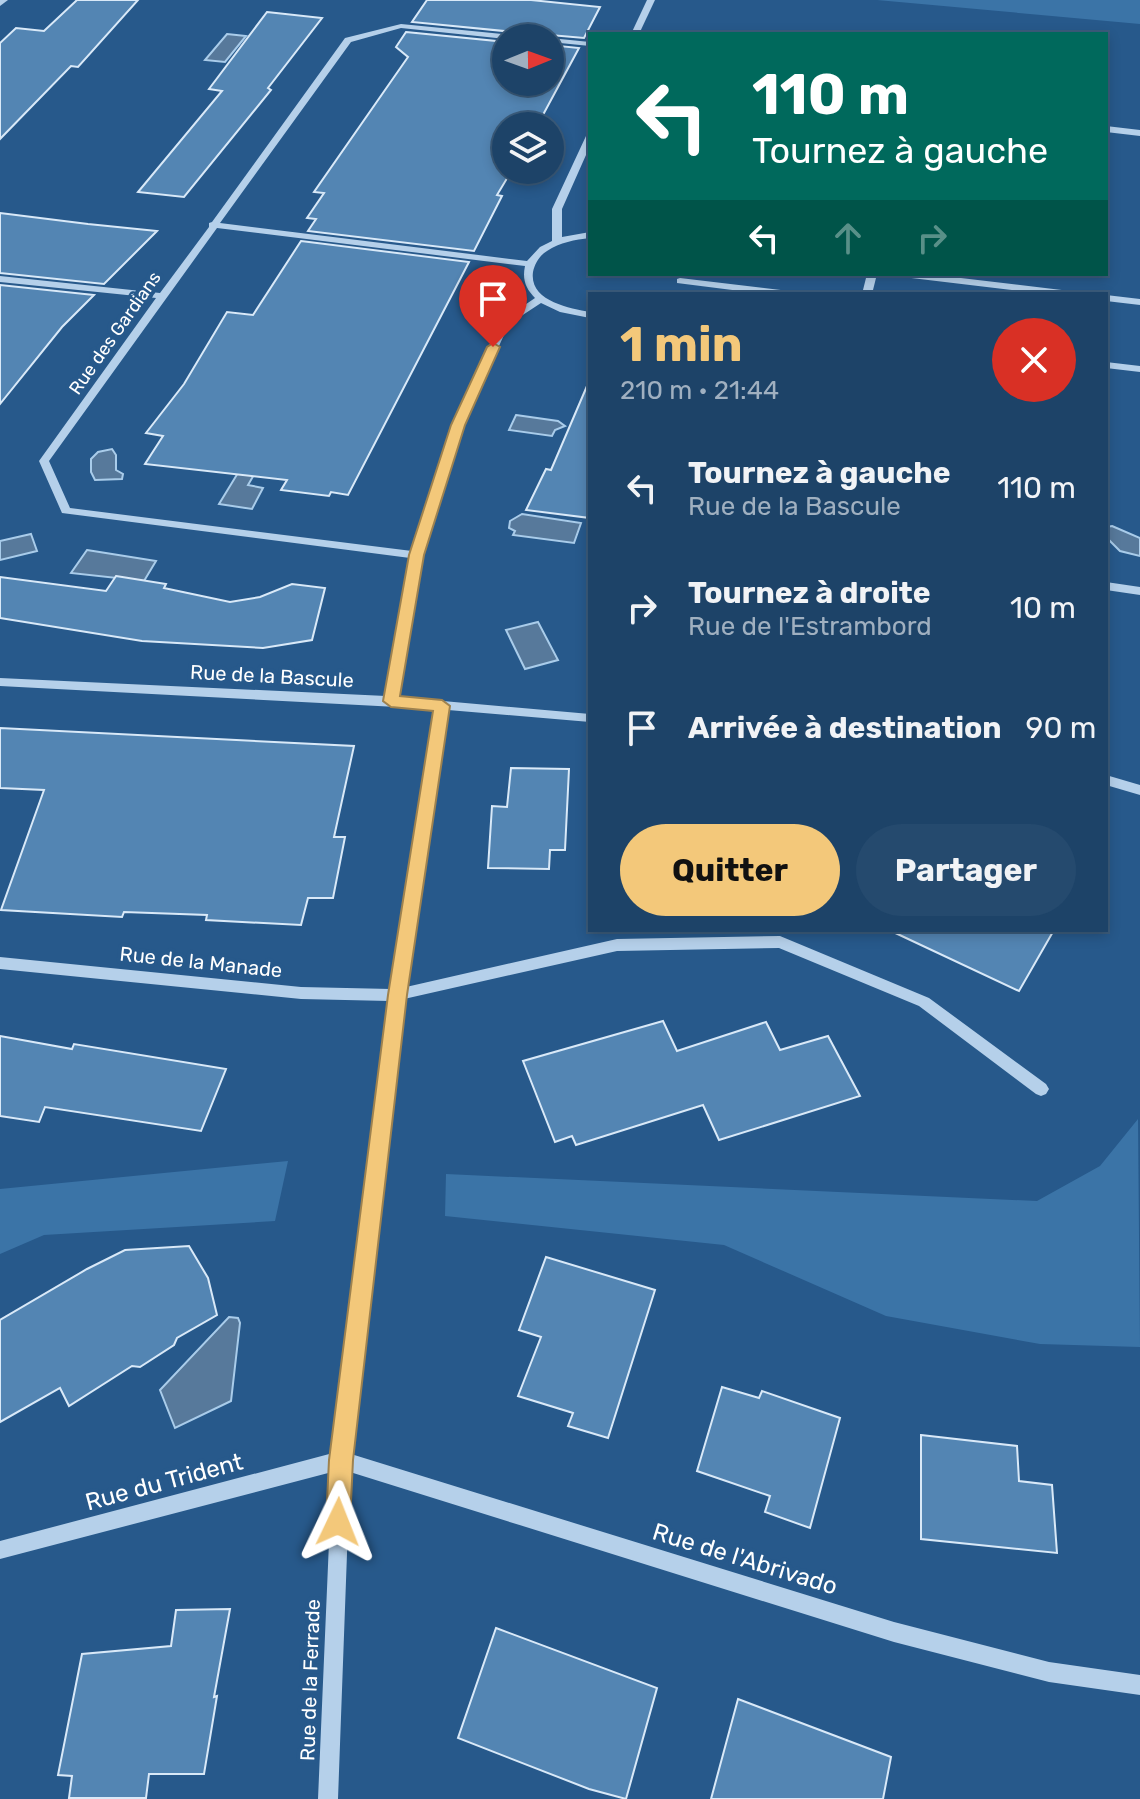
<!DOCTYPE html>
<html lang="fr">
<head>
<meta charset="utf-8">
<style>
	:root { --surface:#1d4368; --page:#254a6e; --text:#f1f3f6; --muted:#a0b0c0; --line:#3b5c7c; --accent:#f3c87a }
	body { margin:0; font-family:Rubik,sans-serif; background:var(--page); color:var(--text); height:100vh; display:flex; flex-direction:column; font-size:30px; white-space:nowrap }
	* { box-sizing:border-box; margin:0 }
	p { font-size:26px; color:var(--muted) }
	.icon { flex:none; width:44px; height:44px; fill:none; stroke:currentColor; stroke-width:2; stroke-linecap:round; stroke-linejoin:round }
	.map { position:relative; flex:1; overflow:hidden }
	.panel { position:absolute; left:588px; top:292px; width:520px; height:640px; display:flex; flex-direction:column; background:var(--surface); border-radius:0px; box-shadow:0 4px 12px #0003,0 0 0 2px var(--line) }
	.panel>* { flex:none }
	.guide { position:absolute; left:588px; top:32px; width:520px; height:244px; border-radius:0px; box-shadow:0 4px 12px #0003,0 0 0 2px var(--line); background:#00695c; color:#fff; overflow:hidden }
	.needle { width:52px; rotate:89deg }
	.fabs { position:absolute; left:492px; top:24px; display:grid; gap:16px }
	.fabs a { display:grid; place-items:center; width:72px; height:72px; border-radius:50%; background:var(--surface); box-shadow:0 4px 12px #0003,0 0 0 2px var(--line); font-size:40px }
	.pin { position:absolute; display:grid; place-items:center; width:68px; height:68px; color:#fff; margin:-82px -34px; border-radius:50% 50% 50% 0; rotate:-45deg; box-shadow:0 0 8px #0007 }
	.pin .icon { rotate:45deg }
	.me { position:absolute; width:88px; margin:-44px; rotate:2deg; stroke-linejoin:round; filter:drop-shadow(0 0 6px #0008) }
	.turn { display:flex; align-items:center; gap:28px; height:168px; padding:0 32px; font-size:36px }
	.turn .icon { width:104px; height:104px; stroke-width:2.5 }
	.turn b { display:block; font-size:56px; line-height:68px }
	.lanes { display:flex; align-items:center; height:76px; padding:0 32px; background:#0003; justify-content:center; gap:40px; direction:ltr }
	.lanes .off { opacity:.35 }
	.round { display:grid; place-items:center; flex:none; width:84px; height:84px; border-radius:42px; background:var(--page) }
	.summary { display:flex; align-items:center; justify-content:space-between; height:136px; padding:0 32px }
	h1 { font-size:48px; font-weight:700; line-height:60px; color:var(--accent) }
	.button { display:flex; gap:16px; margin-top:auto; padding:16px 32px }
	.button a { flex:1; height:92px; border-radius:48px; background:var(--accent); color:#111; font-size:32px; font-weight:700; line-height:92px; text-align:center }
	.button a+a { background:var(--page); color:var(--text) }
	ul { padding:0; list-style:none }
	li { display:flex; align-items:center; gap:24px; height:120px; padding:0 32px }
	li div { flex:1 }
	li b { display:block; font-size:30px }
	li em { font-style:normal }
	.map>svg:first-child { display:block }
</style>
</head>
<body>
<div class="map">
<svg width="1140" height="1799" viewBox="0 0 1140 1799">
	<rect width="100%" height="100%" fill="#27598b"/>
	<!-- green -->
	<g fill="#3b74a7">
		<polygon points="877,0 1140,0 1140,24"/>
		<polygon points="1138,1119 1140,1347 1040,1344 886,1316 724,1245 445,1216 446,1174 1037,1201 1100,1166"/>
		<polygon points="288,1161 275,1221 44,1235 0,1254 0,1189"/>
	</g>
	<!-- water -->
	<g fill="#57799b" stroke="#a9ccea" stroke-width="2">
		<polygon points="227,34 246,36 225,62 205,60"/>
		<polygon points="516,415 558,421 565,426 555,430 552,436 509,430"/>
		<polygon points="112,449 116,455 116,470 123,474 122,479 95,480 91,472 91,459 98,452"/>
		<polygon points="244,463 259,466 248,485 263,488 252,509 219,504"/>
		<polygon points="522,514 581,523 574,543 513,535 515,531 509,528 510,521"/>
		<polygon points="1112,526 1140,538 1140,556 1120,551 1106,537 1106,527"/>
		<polygon points="31,534 37,551 0,560 0,541"/>
		<polygon points="87,550 156,561 144,581 71,573"/>
		<polygon points="538,622 558,660 525,669 506,630"/>
		<polygon points="229,1317 238,1318 240,1323 231,1401 175,1428 160,1390"/>
	</g>
	<!-- building -->
	<g fill="#5385b3" stroke="#d9e9f8" stroke-width="2">
		<polygon points="77,0 138,0 78,67 71,66 0,139 0,43 16,28 44,31"/>
		<polygon points="427,0 531,0 600,7 584,38 550,35 531,38 524,33 412,22"/>
		<polygon points="267,12 322,18 268,88 271,90 184,197 138,192 222,91 209,89"/>
		<polygon points="406,32 506,42 506,82 550,82 550,45 579,48 537,126 506,126 506,170 512,170 497,195 502,196 474,251 308,231 316,219 307,218 324,193 314,192 408,57 396,47"/>
		<polygon points="0,213 88,224 157,231 104,284 0,273"/>
		<polygon points="301,241 469,262 348,495 331,492 329,496 281,490 287,480 145,464 163,436 146,433 184,384 227,312 253,315"/>
		<polygon points="0,285 94,295 62,327 0,404"/>
		<polygon points="590,379 590,518 526,510 546,469 551,470"/>
		<polygon points="116,576 166,584 164,588 230,602 260,597 292,584 325,588 312,640 263,648 142,641 0,618 0,577 106,591"/>
		<polygon points="0,728 354,746 334,837 345,837 333,898 308,898 301,925 206,920 207,915 124,912 122,917 1,910 44,790 0,788"/>
		<polygon points="511,768 569,769 565,850 550,850 549,869 488,868 492,806 507,807"/>
		<polygon points="889,930 1054,930 1019,991"/>
		<polygon points="663,1021 677,1051 766,1022 780,1050 828,1036 860,1096 719,1140 703,1105 576,1145 572,1136 555,1142 523,1061"/>
		<polygon points="0,1036 72,1049 74,1044 226,1069 201,1131 45,1107 39,1122 0,1116"/>
		<polygon points="189,1246 208,1278 217,1315 177,1338 174,1345 140,1367 132,1366 69,1406 60,1388 0,1422 0,1320 87,1269 125,1250"/>
		<polygon points="546,1257 655,1290 608,1438 568,1426 573,1413 518,1396 541,1337 519,1330"/>
		<polygon points="722,1387 759,1398 762,1391 840,1418 810,1528 765,1512 770,1496 697,1471"/>
		<polygon points="921,1435 1017,1446 1019,1481 1052,1485 1057,1553 921,1539"/>
		<polygon points="230,1609 214,1697 217,1696 204,1774 149,1774 146,1798 69,1798 72,1776 58,1775 82,1654 171,1646 176,1610"/>
		<polygon points="496,1628 657,1688 626,1799 589,1789 458,1738"/>
		<polygon points="738,1699 891,1757 883,1799 711,1799"/>
	</g>
	<g fill="none" stroke-linecap="round" stroke-linejoin="round">
		<!-- minor -->
		<g fill="#b5d0ea" fill-rule="evenodd">
			<polygon points="0,0 8,0 0,6"/>
			<polygon points="647,0 655,0 639,34 631,34"/>
			<path d="M401,24L524,36L528,38L506,39L401,28L351,42L220,223L527,261L540,247L552,241V209L586,136L590,133V146L562,209V237L590,232V238C575,240 560,242 547,251C540,255 535,263 533,272C529,301 569,308 590,312V318L560,312L541,303L509,324L463,425L422,555L398,697L590,714V722L448,710L406,987L617,939L780,936L929,998L1046,1084L1049,1089L1046,1094L1041,1096L1036,1094L919,1006L779,948L617,951L404,999L351,1454L894,1622L1049,1662L1140,1675V1695L1049,1682L894,1642L350,1472L338,1799H318L332,1472L0,1559V1541L333,1453L389,1001L301,999L0,969V957L301,987L391,989L435,709L0,686V678L386,696L410,558L62,513L39,461L156,298L0,282V276L160,293L209,227V223L212,222L345,38ZM217,228L525,266C522,280 526,289 535,298L500,322L453,425L412,551L70,508L49,461Z"/>
			<polygon points="549,38 550,38 590,42 590,46 550,42"/>
			<polygon points="1106,126 1140,130 1140,136 1106,132"/>
			<polygon points="867,274 877,274 872,294 862,294"/>
			<polygon points="898,274 927,274 1070,291 1075,294 1046,294 903,277"/>
			<polygon points="680,278 789,291 794,294 765,294 677,283 677,279"/>
			<polygon points="1106,295 1140,299 1140,305 1106,301"/>
			<polygon points="1106,362 1140,366 1140,372 1106,368"/>
			<polygon points="1106,582 1140,587 1140,595 1106,590"/>
			<polygon points="1106,775 1140,785 1140,795 1106,785"/>
		</g>
	</g>
	<!-- route -->
	<polygon fill="#f3c87a" stroke="#9e824f" stroke-width="2" points="493,343 500,347 465,425 424,555 400,696 442,700 450,706 407,995 353,1460 350,1522 347,1530 338,1534 330,1530 326,1522 329,1460 388,995 433,711 391,707 383,701 409,555 451,425 487,347"/>
	<g text-anchor="middle" stroke-width="8" stroke-linejoin="round" paint-order="stroke">
		<!-- far-street labels -->
		<g font-size="18" fill="#fff" stroke="#27598b">
			<text transform="translate(115 333) rotate(-55)" y="6">Rue des Gardians</text>
		</g>
		<!-- street labels -->
		<g font-size="20" fill="#fff" stroke="#27598b">
			<text transform="translate(272 676) rotate(3)" y="7">Rue de la Bascule</text>
			<text transform="translate(201 962) rotate(6)" y="7">Rue de la Manade</text>
			<text transform="translate(310 1680) rotate(-88)" y="7">Rue de la Ferrade</text>
		</g>
		<!-- near-street labels -->
		<g font-size="24" fill="#fff" stroke="#27598b">
			<text transform="translate(164 1482) rotate(-15)" y="8">Rue du Trident</text>
			<text transform="translate(745 1559) rotate(17)" y="8">Rue de l'Abrivado</text>
		</g>
	</g>
</svg>
<div class="fabs">
<a><svg class="needle" viewBox="-14 -14 28 28"><path d="M0-13l5 13h-10z" fill="#e53935"/><path d="M0 13l5-13h-10z" fill="#a0b0c0"/></svg></a>
<a><svg class="icon" aria-label="layers" viewBox="0 0 24 24"><path d="M12 4l9 5-9 5-9-5zM3 14l9 5 9-5"/></svg></a>
</div>
<div class="pin" style="left:493px;top:347px;background:#d93025"><svg class="icon" aria-label="arrive" viewBox="0 0 24 24"><path d="M6 21V4h12l-3 4 3 4H6"/></svg></div>
<svg class="me" style="left:338px;top:1522px" viewBox="-20 -20 40 40"><path d="M0-17L14 15 0 8-14 15z" fill="#f3c87a" stroke="#fff" stroke-width="4"/></svg>
<div class="guide">
<div class="turn"><svg class="icon" aria-label="left" viewBox="0 0 24 24"><path d="M17 20v-9H6M10 6l-5 5 5 5"/></svg><div><b>110 m</b>Tournez à gauche</div></div>
<div class="lanes"><svg class="icon" aria-label="left" viewBox="0 0 24 24"><path d="M17 20v-9H6M10 6l-5 5 5 5"/></svg><svg class="icon off" aria-label="ahead" viewBox="0 0 24 24"><path d="M12 20V5M6 11l6-6 6 6"/></svg><svg class="icon off" aria-label="right" viewBox="0 0 24 24"><path d="M7 20v-9h11M14 6l5 5-5 5"/></svg></div>
</div>
<section class="panel">
<div class="summary"><div><h1>1 min</h1><p>210 m · 21:44</p></div><a class="round" style="background:#d93025;color:#fff"><svg class="icon" aria-label="close" viewBox="0 0 24 24"><path d="M6 6l12 12M18 6L6 18"/></svg></a></div>
<ul>
<li><svg class="icon" aria-label="left" viewBox="0 0 24 24"><path d="M17 20v-9H6M10 6l-5 5 5 5"/></svg><div><b>Tournez à gauche</b><p>Rue de la Bascule</p></div><em>110 m</em></li>
<li><svg class="icon" aria-label="right" viewBox="0 0 24 24"><path d="M7 20v-9h11M14 6l5 5-5 5"/></svg><div><b>Tournez à droite</b><p>Rue de l'Estrambord</p></div><em>10 m</em></li>
<li><svg class="icon" aria-label="arrive" viewBox="0 0 24 24"><path d="M6 21V4h12l-3 4 3 4H6"/></svg><div><b>Arrivée à destination</b></div><em>90 m</em></li>
</ul>
<div class="button"><a>Quitter</a><a>Partager</a></div>
</section>
</div>
</body>
</html>
